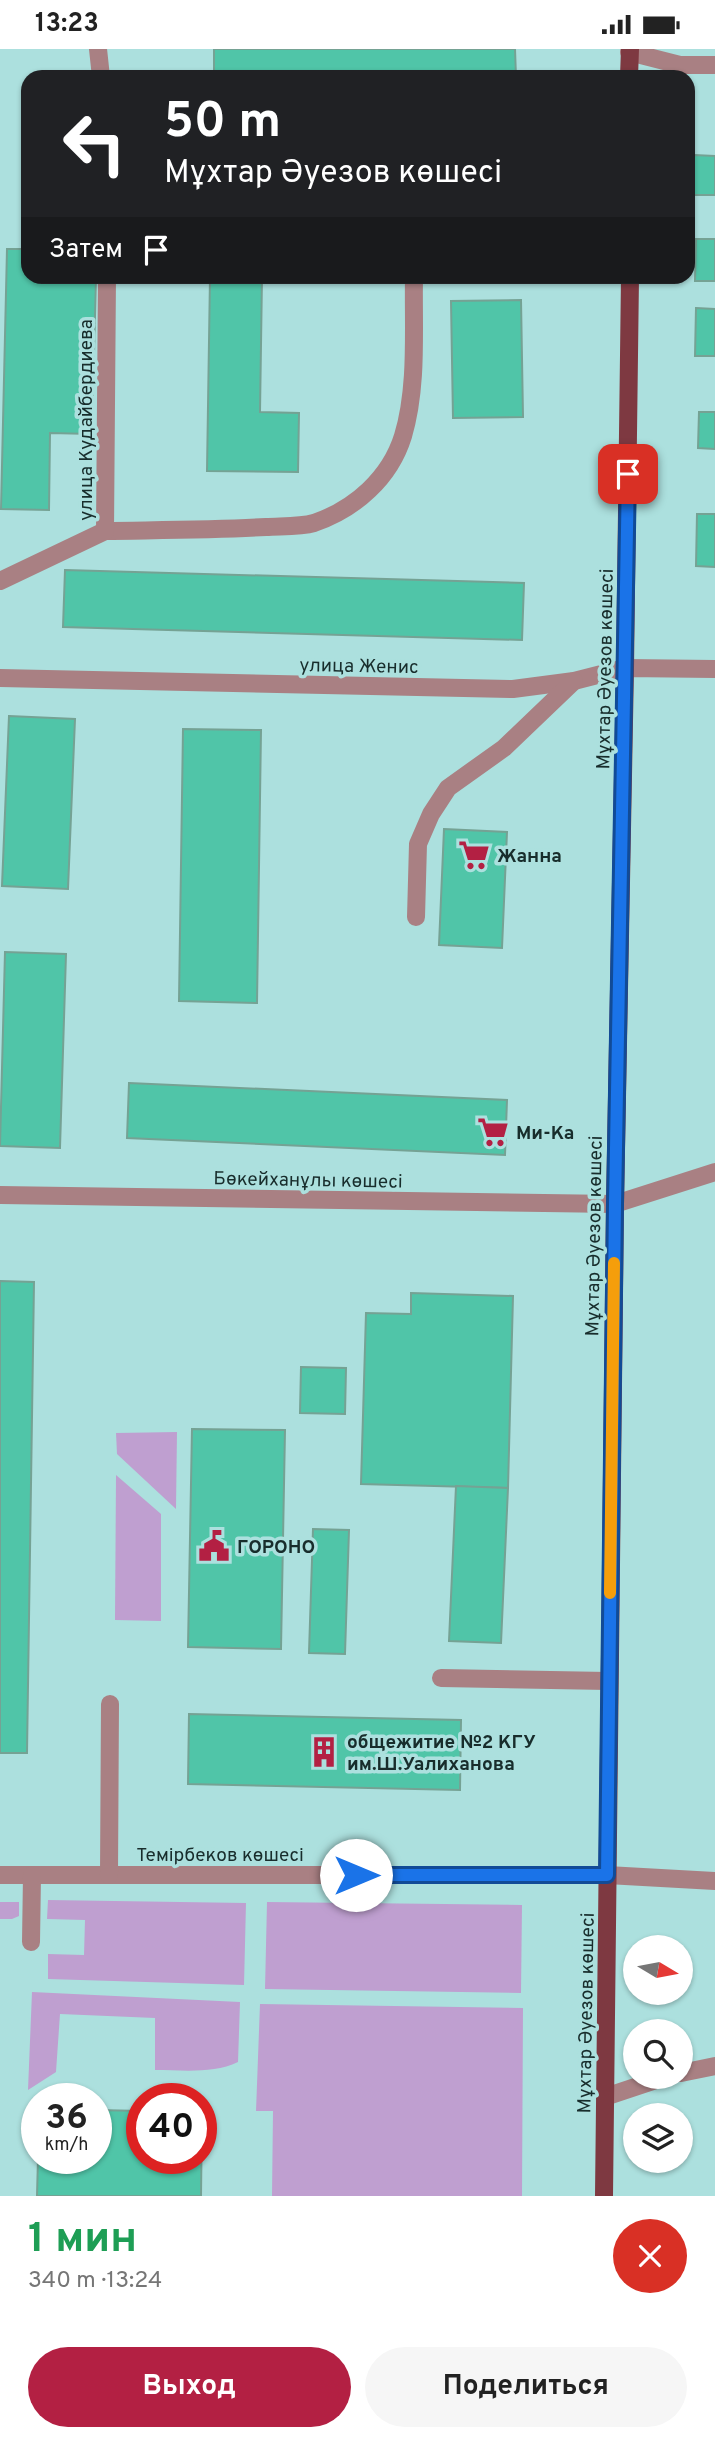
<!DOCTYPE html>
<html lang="ru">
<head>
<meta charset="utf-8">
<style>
	:root { --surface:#fff; --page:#f6f6f6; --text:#222; --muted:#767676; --accent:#b32043 }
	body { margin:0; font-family:Overpass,sans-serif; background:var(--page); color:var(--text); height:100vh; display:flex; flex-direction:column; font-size:26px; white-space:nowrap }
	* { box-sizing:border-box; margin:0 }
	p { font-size:23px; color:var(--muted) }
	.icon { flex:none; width:38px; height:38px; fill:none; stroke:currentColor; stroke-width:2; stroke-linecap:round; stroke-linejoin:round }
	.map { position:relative; height:2147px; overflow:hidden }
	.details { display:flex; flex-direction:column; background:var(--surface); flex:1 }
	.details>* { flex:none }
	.guide { position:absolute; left:21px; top:21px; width:674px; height:214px; border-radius:21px; box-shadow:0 2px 5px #0004; background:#202124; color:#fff; overflow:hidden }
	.needle { width:46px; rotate:100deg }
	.fabs { position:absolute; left:623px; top:1886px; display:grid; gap:14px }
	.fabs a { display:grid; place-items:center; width:70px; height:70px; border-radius:50%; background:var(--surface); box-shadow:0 2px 5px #0004; font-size:35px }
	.speed { position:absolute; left:21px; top:2034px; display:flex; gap:14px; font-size:35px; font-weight:700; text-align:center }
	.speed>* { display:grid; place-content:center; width:91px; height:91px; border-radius:50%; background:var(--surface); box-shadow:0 2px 5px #0004; line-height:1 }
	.speed small { font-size:18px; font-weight:400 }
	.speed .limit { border:10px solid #d22; background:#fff; color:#111 }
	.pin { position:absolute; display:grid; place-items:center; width:60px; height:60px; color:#fff; margin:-30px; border-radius:14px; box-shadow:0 4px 10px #0006 }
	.me { position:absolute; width:77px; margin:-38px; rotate:90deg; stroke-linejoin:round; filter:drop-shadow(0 0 5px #0008) }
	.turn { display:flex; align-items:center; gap:24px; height:147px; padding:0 28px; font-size:32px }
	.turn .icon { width:91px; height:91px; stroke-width:2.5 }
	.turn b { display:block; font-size:49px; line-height:60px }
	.then { display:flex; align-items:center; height:66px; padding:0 28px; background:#0003; gap:14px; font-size:26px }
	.round { display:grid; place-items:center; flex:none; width:74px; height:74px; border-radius:37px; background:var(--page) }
	.summary { display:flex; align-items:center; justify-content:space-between; height:119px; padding:0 28px }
	h1 { font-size:42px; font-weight:700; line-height:52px; color:#1e9e55 }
	.button { display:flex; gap:14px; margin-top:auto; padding:14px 28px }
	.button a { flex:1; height:80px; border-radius:42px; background:var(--accent); color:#fff; font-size:28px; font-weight:700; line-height:80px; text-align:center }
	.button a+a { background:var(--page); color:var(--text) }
	.status { display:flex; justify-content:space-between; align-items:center; height:49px; padding:0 35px; background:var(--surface); direction:ltr }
	.status svg { height:19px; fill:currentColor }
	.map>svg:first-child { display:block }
</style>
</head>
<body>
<div class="status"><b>13:23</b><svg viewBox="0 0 49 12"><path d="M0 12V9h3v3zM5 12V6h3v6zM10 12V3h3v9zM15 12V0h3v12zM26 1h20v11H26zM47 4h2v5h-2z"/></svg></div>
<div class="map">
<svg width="715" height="2147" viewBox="0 0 715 2147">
	<rect width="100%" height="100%" fill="#ace0de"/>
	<!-- green -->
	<g fill="#bf9fd0">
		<polygon points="177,1383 176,1460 117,1405 116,1384"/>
		<polygon points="116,1426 161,1465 161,1572 115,1571"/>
		<polygon points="48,1851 246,1854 244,1936 48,1930 48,1905 84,1906 85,1871 47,1870"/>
		<polygon points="0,1853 19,1853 19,1867 12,1870 0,1870"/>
		<polygon points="267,1853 522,1856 521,1944 265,1940"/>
		<path d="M32,1943L240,1953L238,2013C213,2025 182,2021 155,2021V1969L60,1965L56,2023L28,2041Z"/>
		<polygon points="260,1955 523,1959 522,2147 272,2147 273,2062 256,2062"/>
	</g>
	<!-- building -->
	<g fill="#50c5a8" stroke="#75a294" stroke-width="2">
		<polygon points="214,0 515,0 516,28 214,28"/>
		<polygon points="694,106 715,107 715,146 693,146"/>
		<polygon points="696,190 715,190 715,232 695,232"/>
		<polygon points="7,200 28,200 28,228 96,228 92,385 50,384 49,461 1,460"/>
		<polygon points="210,228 262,228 260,363 299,364 298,423 207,422"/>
		<polygon points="521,251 523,368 453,369 451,252"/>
		<polygon points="696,259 715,260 715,307 695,307"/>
		<polygon points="699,363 715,363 715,400 698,399"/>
		<polygon points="697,465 715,465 715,518 696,517"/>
		<polygon points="65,521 524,534 522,591 63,578"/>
		<polygon points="9,667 75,670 68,840 2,837"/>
		<polygon points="183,680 261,681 257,954 179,952"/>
		<polygon points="444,780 507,783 502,899 439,896"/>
		<polygon points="5,903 66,905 60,1099 0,1097"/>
		<polygon points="129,1034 507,1051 505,1106 127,1089"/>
		<polygon points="0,1232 34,1233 27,1704 0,1704"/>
		<polygon points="411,1244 513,1247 508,1439 361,1435 366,1264 411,1265"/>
		<polygon points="301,1318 346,1319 345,1365 300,1364"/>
		<polygon points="192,1380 285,1381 281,1600 188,1598"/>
		<polygon points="456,1437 508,1439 501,1594 449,1592"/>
		<polygon points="313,1480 349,1481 345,1605 309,1604"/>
		<polygon points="189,1665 461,1671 460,1741 188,1735"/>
		<polygon points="96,2061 142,2062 142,2109 201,2109 202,2063 201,2147 37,2147 38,2109 96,2109"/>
	</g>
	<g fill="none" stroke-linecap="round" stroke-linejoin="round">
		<!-- minor -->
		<g stroke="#a98083" stroke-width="18">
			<polyline points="98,0 101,28"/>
			<polyline points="629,3 680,16 715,16"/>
			<path d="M105,482C159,481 213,481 266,478C281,477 300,478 314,474C355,460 390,429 403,387C418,337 413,279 414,228"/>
			<polyline points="0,532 105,482 107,228"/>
			<polyline points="0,629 513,640 574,632 625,619 715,620"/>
			<polyline points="416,868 418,795 431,765 448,739 504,699 574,632"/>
			<polyline points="0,1146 615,1155 715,1123"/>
			<polyline points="441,1629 608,1632"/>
			<polyline points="0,1826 607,1826 715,1832"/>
			<polyline points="109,1826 110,1655"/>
			<polyline points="31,1893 32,1826"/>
			<polyline points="681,2024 715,2017"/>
			<polyline points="605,2048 665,2028"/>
		</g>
		<!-- major -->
		<g stroke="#7e3941" stroke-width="18">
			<polyline points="629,28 630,0"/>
			<polyline points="604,2147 615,1155 625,619 630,228"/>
		</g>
	</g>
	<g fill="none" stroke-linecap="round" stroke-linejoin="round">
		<defs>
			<polyline id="route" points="356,1826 607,1826 615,1155 628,425"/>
		</defs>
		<!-- route casing -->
		<use href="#route" stroke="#114b97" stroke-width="18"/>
		<!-- route -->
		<use href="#route" stroke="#1a73e8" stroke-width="12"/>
		<!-- slow -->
		<polyline stroke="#f59e0b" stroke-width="12" points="610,1544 614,1214"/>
	</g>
	<!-- icons -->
	<defs>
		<symbol id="supermarket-bare" viewBox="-9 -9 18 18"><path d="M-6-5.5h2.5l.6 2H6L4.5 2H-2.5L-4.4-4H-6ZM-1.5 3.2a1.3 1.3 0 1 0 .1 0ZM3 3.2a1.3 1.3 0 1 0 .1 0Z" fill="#b32043" stroke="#ace0de" stroke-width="2.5" paint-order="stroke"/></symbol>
		<symbol id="civic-bare" viewBox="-9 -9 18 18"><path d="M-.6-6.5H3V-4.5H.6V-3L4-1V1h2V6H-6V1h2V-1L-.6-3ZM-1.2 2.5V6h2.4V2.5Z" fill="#b32043" stroke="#ace0de" stroke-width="2.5" paint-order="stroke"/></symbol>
		<symbol id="building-bare" viewBox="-9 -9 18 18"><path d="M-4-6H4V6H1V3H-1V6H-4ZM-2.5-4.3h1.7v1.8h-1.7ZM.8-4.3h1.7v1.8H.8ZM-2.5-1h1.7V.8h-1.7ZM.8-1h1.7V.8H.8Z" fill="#b32043" stroke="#ace0de" stroke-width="2.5" paint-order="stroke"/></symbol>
	</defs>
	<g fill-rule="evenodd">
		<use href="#supermarket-bare" x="452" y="784" width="44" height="44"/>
		<use href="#supermarket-bare" x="471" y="1061" width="44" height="44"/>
		<use href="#civic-bare" x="192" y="1475" width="44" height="44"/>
		<use href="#building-bare" x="302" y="1681" width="44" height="44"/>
	</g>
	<g text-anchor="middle" stroke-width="7" stroke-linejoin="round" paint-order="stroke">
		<!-- street labels -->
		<g font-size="19" fill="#182d2c" stroke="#ace0de">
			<text transform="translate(85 371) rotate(-90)" y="7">улица Кудайбердиева</text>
			<text transform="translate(359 616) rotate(1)" y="7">улица Женис</text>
			<text transform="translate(604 620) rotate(-89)" y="7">Мұхтар Әуезов көшесі</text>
			<text transform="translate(308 1130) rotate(1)" y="7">Бөкейханұлы көшесі</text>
			<text transform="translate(593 1187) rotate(-89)" y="7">Мұхтар Әуезов көшесі</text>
			<text x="220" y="1812">Темірбеков көшесі</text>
			<text transform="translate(585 1964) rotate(-89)" y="7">Мұхтар Әуезов көшесі</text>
		</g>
		<!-- poi labels -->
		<g font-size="19" font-weight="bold" fill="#182d2c" stroke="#ace0de" text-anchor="start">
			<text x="497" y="813">Жанна</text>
			<text x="516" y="1090">Ми-Ка</text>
			<text x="237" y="1504">ГОРОНО</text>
			<text x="347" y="1699">общежитие №2 КГУ<tspan x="347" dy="22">им.Ш.Уалиханова</tspan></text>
		</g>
	</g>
</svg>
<div class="fabs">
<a><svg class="needle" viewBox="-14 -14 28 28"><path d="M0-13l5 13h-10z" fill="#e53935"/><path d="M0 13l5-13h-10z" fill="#767676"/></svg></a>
<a><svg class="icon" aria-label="search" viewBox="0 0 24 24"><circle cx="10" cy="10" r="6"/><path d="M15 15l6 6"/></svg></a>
<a><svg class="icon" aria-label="layers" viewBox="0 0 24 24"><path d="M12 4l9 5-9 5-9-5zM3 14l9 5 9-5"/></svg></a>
</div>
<div class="speed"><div>36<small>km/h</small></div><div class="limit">40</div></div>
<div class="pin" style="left:628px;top:425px;background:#d93025"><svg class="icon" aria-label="arrive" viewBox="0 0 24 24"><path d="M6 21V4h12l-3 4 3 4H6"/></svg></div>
<svg class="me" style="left:356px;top:1826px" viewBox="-20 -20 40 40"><circle r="19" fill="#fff"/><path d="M0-13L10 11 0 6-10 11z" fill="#1a73e8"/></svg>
<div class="guide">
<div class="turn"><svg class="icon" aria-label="left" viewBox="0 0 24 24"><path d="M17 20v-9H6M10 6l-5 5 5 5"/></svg><div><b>50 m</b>Мұхтар Әуезов көшесі</div></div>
<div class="then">Затем<svg class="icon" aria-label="arrive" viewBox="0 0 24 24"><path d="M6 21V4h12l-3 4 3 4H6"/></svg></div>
</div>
</div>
<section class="details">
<div class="summary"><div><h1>1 мин</h1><p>340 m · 13:24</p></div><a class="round" style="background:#d93025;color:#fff"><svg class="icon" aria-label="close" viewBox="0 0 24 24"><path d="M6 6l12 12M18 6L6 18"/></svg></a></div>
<div class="button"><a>Выход</a><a>Поделиться</a></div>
</section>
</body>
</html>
